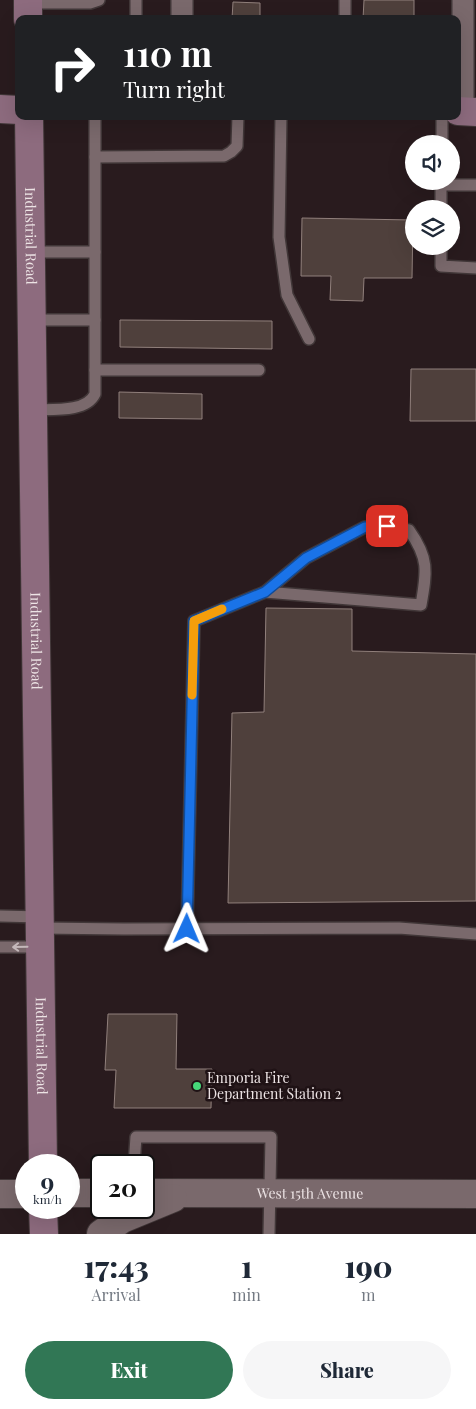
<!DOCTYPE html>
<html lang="en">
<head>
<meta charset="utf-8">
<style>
	:root { --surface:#fff; --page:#f6f6f7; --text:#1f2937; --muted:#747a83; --accent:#317755 }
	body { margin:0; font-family:"Playfair Display",serif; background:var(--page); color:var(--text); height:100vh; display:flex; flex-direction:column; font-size:19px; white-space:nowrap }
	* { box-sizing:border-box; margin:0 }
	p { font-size:16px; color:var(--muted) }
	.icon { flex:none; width:28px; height:28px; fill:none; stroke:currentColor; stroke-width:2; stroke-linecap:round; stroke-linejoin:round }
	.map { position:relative; height:1234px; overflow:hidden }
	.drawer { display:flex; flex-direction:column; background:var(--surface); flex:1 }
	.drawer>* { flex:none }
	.banner { position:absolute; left:15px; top:15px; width:446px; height:105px; border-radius:10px; box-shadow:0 5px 20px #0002; background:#202124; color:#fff; overflow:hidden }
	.controls { position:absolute; left:405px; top:135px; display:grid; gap:10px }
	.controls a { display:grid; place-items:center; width:55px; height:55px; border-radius:50%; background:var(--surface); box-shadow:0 5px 20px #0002; font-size:25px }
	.speed { position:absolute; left:15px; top:1154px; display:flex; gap:10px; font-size:25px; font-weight:700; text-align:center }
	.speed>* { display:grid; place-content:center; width:65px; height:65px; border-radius:50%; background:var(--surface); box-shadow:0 5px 20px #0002; line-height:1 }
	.speed small { font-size:12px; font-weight:400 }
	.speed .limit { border:2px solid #111; border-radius:8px; background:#fff; color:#111 }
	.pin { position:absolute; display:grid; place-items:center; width:42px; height:42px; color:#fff; margin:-21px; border-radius:10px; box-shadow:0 2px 8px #0006 }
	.me { position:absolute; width:55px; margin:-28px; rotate:1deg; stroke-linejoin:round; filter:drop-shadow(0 0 4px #0008) }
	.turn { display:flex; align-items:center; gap:18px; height:105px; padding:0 25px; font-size:22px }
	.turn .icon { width:65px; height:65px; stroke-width:2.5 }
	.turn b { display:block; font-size:35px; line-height:42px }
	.eta { display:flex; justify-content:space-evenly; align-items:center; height:85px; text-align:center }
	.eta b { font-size:30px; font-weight:800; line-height:35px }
	.action { display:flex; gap:10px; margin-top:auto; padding:10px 25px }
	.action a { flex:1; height:58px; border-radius:30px; background:var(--accent); color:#fff; font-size:20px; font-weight:800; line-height:58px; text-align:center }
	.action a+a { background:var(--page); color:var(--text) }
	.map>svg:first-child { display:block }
</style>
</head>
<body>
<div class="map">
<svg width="476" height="1234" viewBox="0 0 476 1234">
	<rect width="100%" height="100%" fill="#291b1e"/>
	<!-- building -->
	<g fill="#4f403c" stroke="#91807c">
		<polygon points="364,0 414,0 414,19 363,19"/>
		<polygon points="233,2 260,3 260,19 232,19"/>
		<polygon points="302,218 413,220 412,278 364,278 363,301 330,300 331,276 301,276"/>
		<polygon points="120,320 272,321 272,349 120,347"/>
		<polygon points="411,369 476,369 476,421 410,421"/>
		<polygon points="119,392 202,394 202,419 119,418"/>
		<polygon points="266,608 352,609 352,651 476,654 476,901 228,903 232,713 264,712"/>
		<polygon points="108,1014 177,1014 176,1069 212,1069 211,1108 114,1108 116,1070 105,1070"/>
	</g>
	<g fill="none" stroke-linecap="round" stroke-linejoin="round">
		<defs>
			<g id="service">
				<polyline points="28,3 90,3 99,0"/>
				<polyline points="136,19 136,0"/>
				<polyline points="345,19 345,0"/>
				<polyline points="281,116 279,237 287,295 309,339"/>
				<polyline points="442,144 442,116"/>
				<polyline points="95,157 224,156 231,152 237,146 238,116"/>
				<polyline points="441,181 441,209"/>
				<polyline points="441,185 476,185"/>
				<polyline points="441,246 441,266 476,268"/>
				<polyline points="31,252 95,252"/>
				<polyline points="32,320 95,320"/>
				<polyline points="95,370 259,370"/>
				<path d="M33,410C51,409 86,413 95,394V116"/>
				<path d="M387,526L409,530C429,558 427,571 421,605L265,592L306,558L365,527Z"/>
				<polyline points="0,916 41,917"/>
				<polyline points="41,928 124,929 399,928 476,934"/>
				<polyline points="187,929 194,621 265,592"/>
				<polyline points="0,947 40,947"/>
				<polyline points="134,1165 136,1137 271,1137 269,1234"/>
			</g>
			<g id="minor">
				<polyline points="182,19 182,0"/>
				<polyline points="463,112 463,0"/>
			</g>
			<g id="tertiary">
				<polyline points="69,1193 101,1193"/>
				<path id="s1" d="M144,1193L476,1194"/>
				<polyline points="0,1194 26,1194"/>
				<polyline points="101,1234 122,1219 173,1198"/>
			</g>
			<g id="secondary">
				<polyline points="28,0 28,19"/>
				<polyline points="0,109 19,110"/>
				<polyline points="458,111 476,112"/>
				<path id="s2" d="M29,116L43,1165"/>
				<polyline points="43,1208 44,1234"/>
			</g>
		</defs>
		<!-- service casing -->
		<use href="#service" stroke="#413738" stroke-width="14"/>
		<!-- minor casing -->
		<use href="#minor" stroke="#413738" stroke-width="24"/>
		<!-- tertiary casing -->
		<use href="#tertiary" stroke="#413738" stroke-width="30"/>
		<!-- secondary casing -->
		<use href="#secondary" stroke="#413738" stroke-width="30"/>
		<!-- service -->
		<use href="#service" stroke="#7a696c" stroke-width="11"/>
		<!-- minor -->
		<use href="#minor" stroke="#7a696c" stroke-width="21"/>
		<!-- tertiary -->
		<use href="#tertiary" stroke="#7a696c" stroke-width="28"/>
		<!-- secondary -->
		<use href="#secondary" stroke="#8d6b7e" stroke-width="28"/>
	</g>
	<!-- one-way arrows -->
	<defs><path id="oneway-shaft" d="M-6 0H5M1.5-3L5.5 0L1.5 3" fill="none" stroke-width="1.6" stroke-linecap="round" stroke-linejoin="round" transform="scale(1.25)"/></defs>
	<use stroke="#c4b8ba" href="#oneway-shaft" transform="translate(20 947) rotate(179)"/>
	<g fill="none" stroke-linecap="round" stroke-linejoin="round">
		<defs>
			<polyline id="route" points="187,929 194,621 265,592 306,558 365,527 387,526"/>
		</defs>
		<!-- route casing -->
		<use href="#route" stroke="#114b97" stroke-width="12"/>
		<!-- route -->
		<use href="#route" stroke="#1a73e8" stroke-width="9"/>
		<!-- slow -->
		<polyline stroke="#f59e0b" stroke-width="9" points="192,695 194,621 222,609"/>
	</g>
	<!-- markers -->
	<circle fill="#46d779" stroke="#1f1215" stroke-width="2" cx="197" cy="1086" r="5"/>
	<g text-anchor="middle" stroke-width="5" stroke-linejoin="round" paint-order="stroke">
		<!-- street labels -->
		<g font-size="14" fill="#ece3e4" stroke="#1f1215">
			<text dy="5" stroke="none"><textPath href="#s2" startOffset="120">Industrial Road</textPath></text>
			<text dy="5" stroke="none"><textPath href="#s2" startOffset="525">Industrial Road</textPath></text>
			<text dy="5" stroke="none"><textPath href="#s2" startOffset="930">Industrial Road</textPath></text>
			<text dy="5" stroke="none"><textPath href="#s1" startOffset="166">West 15th Avenue</textPath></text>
		</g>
		<!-- poi labels -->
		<g font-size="14" fill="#ece3e4" stroke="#1f1215" text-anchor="start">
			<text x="207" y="1083">Emporia Fire<tspan x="207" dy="16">Department Station 2</tspan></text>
		</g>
	</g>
</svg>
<div class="controls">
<a><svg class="icon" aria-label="sound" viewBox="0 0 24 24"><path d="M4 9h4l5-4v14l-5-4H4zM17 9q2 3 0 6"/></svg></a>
<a><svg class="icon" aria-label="layers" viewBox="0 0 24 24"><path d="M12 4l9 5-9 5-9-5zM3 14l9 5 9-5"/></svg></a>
</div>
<div class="speed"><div>9<small>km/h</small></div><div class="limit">20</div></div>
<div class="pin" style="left:387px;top:526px;background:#d93025"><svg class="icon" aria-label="arrive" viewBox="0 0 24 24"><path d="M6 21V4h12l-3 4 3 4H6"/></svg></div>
<svg class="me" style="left:187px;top:929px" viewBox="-20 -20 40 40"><path d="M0-17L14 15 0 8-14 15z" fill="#1a73e8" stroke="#fff" stroke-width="4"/></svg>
<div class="banner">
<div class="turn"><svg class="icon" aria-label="right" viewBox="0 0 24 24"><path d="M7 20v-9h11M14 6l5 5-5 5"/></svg><div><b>110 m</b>Turn right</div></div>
</div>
</div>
<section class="drawer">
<div class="eta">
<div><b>17:43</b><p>Arrival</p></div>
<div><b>1</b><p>min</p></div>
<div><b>190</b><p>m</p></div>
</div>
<div class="action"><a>Exit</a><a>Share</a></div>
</section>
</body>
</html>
